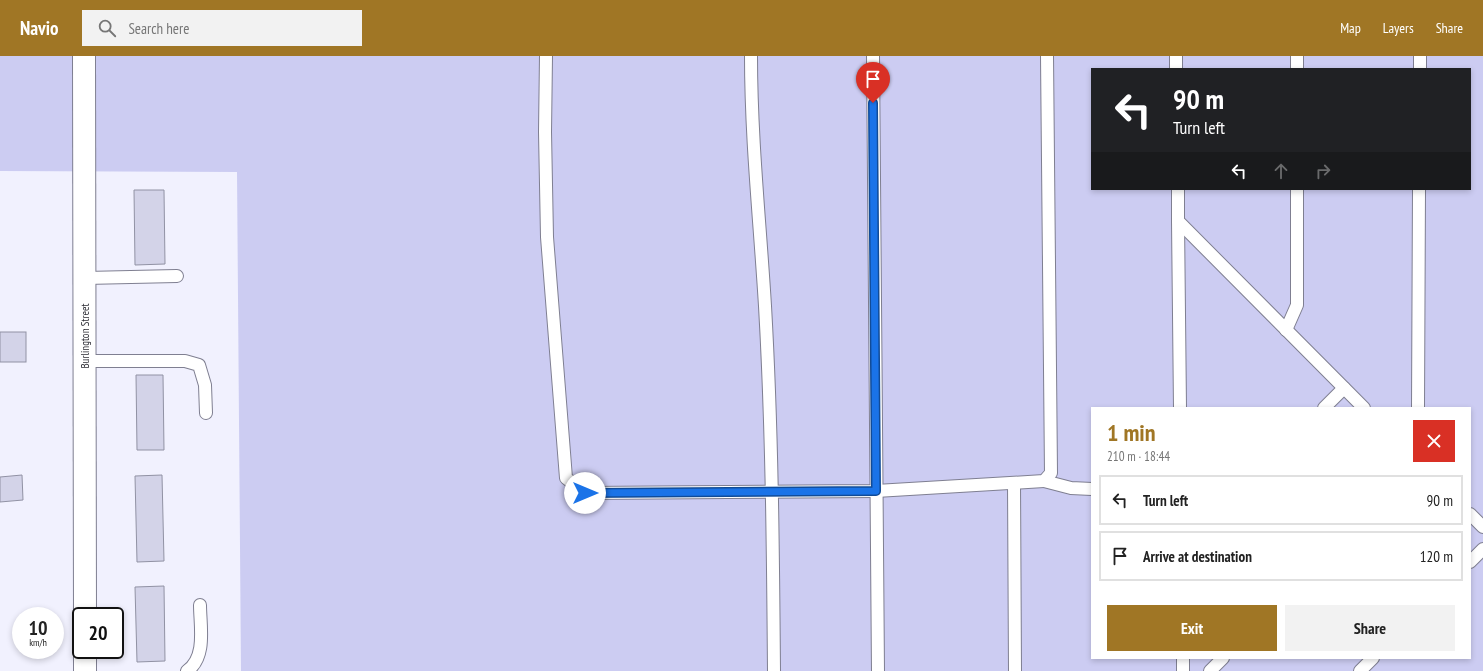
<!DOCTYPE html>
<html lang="en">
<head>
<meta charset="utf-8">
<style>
	:root { --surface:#fff; --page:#f2f2f2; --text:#222; --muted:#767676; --line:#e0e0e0; --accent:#a07625 }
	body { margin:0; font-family:"PT Sans Narrow",sans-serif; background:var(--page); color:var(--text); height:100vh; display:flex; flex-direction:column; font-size:15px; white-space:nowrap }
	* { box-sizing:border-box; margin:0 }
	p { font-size:13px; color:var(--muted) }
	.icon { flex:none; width:22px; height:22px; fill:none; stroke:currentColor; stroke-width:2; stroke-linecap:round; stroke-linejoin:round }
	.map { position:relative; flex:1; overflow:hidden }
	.details { position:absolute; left:1091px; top:351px; width:380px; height:252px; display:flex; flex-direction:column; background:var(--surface); border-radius:0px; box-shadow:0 2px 6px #0003 }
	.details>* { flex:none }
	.hud { position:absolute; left:1091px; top:12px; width:380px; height:122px; border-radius:0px; box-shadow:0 2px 6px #0003; background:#202124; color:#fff; overflow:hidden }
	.speed { position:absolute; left:12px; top:551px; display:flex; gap:8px; font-size:20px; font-weight:700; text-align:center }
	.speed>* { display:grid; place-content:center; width:52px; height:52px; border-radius:50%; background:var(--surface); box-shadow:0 2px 6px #0003; line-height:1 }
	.speed small { font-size:10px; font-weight:400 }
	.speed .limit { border:2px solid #111; border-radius:6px; background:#fff; color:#111 }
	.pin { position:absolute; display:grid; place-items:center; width:34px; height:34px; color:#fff; margin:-41px -17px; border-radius:50% 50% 50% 0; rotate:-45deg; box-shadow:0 0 4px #0007 }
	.pin .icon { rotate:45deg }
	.me { position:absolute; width:44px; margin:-22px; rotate:90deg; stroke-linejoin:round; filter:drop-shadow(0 0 3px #0008) }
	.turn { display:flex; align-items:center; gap:14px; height:84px; padding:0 16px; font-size:18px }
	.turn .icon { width:52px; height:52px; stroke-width:2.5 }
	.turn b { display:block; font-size:28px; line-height:34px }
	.lanes { display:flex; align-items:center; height:38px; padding:0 16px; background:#0003; justify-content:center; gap:20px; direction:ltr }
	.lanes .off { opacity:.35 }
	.round { display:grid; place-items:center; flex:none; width:42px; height:42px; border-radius:0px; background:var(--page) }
	.head { display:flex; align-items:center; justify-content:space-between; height:68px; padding:0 16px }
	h1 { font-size:24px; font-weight:800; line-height:30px; color:var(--accent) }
	.action { display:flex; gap:8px; margin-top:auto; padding:8px 16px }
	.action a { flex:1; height:46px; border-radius:0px; background:var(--accent); color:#fff; font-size:16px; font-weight:800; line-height:46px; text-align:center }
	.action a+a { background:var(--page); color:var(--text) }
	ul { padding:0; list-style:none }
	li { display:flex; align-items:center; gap:12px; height:50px; margin:0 8px 6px; padding:0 8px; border:2px solid var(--line); border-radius:0px }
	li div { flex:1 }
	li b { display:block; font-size:15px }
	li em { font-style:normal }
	header { display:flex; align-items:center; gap:24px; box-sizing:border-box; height:56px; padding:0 20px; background:var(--accent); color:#fff }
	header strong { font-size:19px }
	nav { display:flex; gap:22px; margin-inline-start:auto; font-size:14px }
	.search { width:280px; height:36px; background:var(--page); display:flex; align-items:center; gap:10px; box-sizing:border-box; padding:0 14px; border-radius:0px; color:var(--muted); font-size:15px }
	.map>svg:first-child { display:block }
</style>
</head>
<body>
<header>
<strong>Navio</strong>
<div class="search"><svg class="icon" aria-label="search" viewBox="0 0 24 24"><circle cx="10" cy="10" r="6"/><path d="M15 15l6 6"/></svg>Search here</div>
<nav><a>Map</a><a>Layers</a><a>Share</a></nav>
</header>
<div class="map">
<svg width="1483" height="615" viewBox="0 0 1483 615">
	<rect width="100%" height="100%" fill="#f1f1fe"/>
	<!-- green -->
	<path fill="#ccccf2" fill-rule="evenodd" d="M0,0H1483V615H241L237,116L0,115ZM1092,13H1470V133H1092ZM1092,352H1470V602H1092Z"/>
	<!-- building -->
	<g fill="#d3d3e8" stroke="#9192a4">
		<polygon points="134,134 164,134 165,208 135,209"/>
		<rect x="0" y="276" width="26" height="30"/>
		<polygon points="136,319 163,319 164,394 137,394"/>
		<polygon points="22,419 23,444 0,446 0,421"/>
		<polygon points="162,419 164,505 137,506 135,420"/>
		<polygon points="164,530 165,605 137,606 135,531"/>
	</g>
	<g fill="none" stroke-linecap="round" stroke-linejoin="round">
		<defs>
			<g id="service">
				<polyline points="546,0 545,76 547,181 566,422 585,437 876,435 1044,425 1051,417 1047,0"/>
				<path d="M751,0C751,84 760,167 765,250C772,372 773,493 774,615"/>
				<polyline points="873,0 878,615"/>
				<polyline points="1176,0 1176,13"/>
				<polyline points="1297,13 1297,0"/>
				<polyline points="1420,13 1420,0"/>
				<polyline points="1178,133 1178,165 1364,352"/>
				<polyline points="1178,165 1180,352"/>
				<polyline points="85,222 177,220"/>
				<polyline points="1286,274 1297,249 1297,133"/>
				<polyline points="85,305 185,305 199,309 205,329 206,357"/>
				<polyline points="1324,352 1344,332"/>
				<polyline points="1418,352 1419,133"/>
				<polyline points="1044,425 1071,432 1092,433"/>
				<polyline points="1014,427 1015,615"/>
				<polyline points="1470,458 1483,471"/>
				<polyline points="1470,506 1483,493"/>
				<polyline points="1183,602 1183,615"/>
				<path d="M187,615C207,601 200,570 200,549"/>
				<polyline points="1210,615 1223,602"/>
				<polyline points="1360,615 1373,602"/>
			</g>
			<g id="tertiary">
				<polyline points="84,0 85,560"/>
				<polyline points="85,594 85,615"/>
			</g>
		</defs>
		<!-- service casing -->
		<use href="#service" stroke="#7f7f91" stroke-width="14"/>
		<!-- tertiary casing -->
		<use href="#tertiary" stroke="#7f7f91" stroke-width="24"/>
		<!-- service -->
		<use href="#service" stroke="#fff" stroke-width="12"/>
		<!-- tertiary -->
		<use href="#tertiary" stroke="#fff" stroke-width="22"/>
	</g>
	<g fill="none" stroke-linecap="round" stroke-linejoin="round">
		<defs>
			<polyline id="route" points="585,437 876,435 873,47"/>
		</defs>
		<!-- route casing -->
		<use href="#route" stroke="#114b97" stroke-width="10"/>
		<!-- route -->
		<use href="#route" stroke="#1a73e8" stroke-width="7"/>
	</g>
	<g text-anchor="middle" stroke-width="3" stroke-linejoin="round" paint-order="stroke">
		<!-- street labels -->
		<g font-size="11" fill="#2c2c34" stroke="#fff">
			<text transform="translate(85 280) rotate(-90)" y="4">Burlington Street</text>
		</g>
	</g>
</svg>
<div class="speed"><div>10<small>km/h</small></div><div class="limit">20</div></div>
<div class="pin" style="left:873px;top:47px;background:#d93025"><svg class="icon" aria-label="arrive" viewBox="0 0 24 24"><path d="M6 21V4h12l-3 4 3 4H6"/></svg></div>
<svg class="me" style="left:585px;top:437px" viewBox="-20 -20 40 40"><circle r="19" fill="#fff"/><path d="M0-13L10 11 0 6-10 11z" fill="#1a73e8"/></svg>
<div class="hud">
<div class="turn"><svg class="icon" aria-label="left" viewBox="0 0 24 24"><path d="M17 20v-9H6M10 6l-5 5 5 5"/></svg><div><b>90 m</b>Turn left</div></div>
<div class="lanes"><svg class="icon" aria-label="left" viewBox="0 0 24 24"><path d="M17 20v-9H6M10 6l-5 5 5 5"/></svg><svg class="icon off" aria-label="ahead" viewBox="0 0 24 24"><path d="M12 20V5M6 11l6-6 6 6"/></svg><svg class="icon off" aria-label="right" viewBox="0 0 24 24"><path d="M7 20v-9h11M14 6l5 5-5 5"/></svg></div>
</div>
<section class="details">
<div class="head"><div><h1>1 min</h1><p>210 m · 18:44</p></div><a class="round" style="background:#d93025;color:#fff"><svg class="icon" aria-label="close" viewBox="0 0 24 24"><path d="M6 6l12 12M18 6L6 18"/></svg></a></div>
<ul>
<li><svg class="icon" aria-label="left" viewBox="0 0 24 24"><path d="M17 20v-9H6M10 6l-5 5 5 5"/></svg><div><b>Turn left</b></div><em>90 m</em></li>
<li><svg class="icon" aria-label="arrive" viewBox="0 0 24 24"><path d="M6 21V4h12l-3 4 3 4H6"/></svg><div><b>Arrive at destination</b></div><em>120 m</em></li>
</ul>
<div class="action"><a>Exit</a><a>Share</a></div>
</section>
</div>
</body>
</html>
